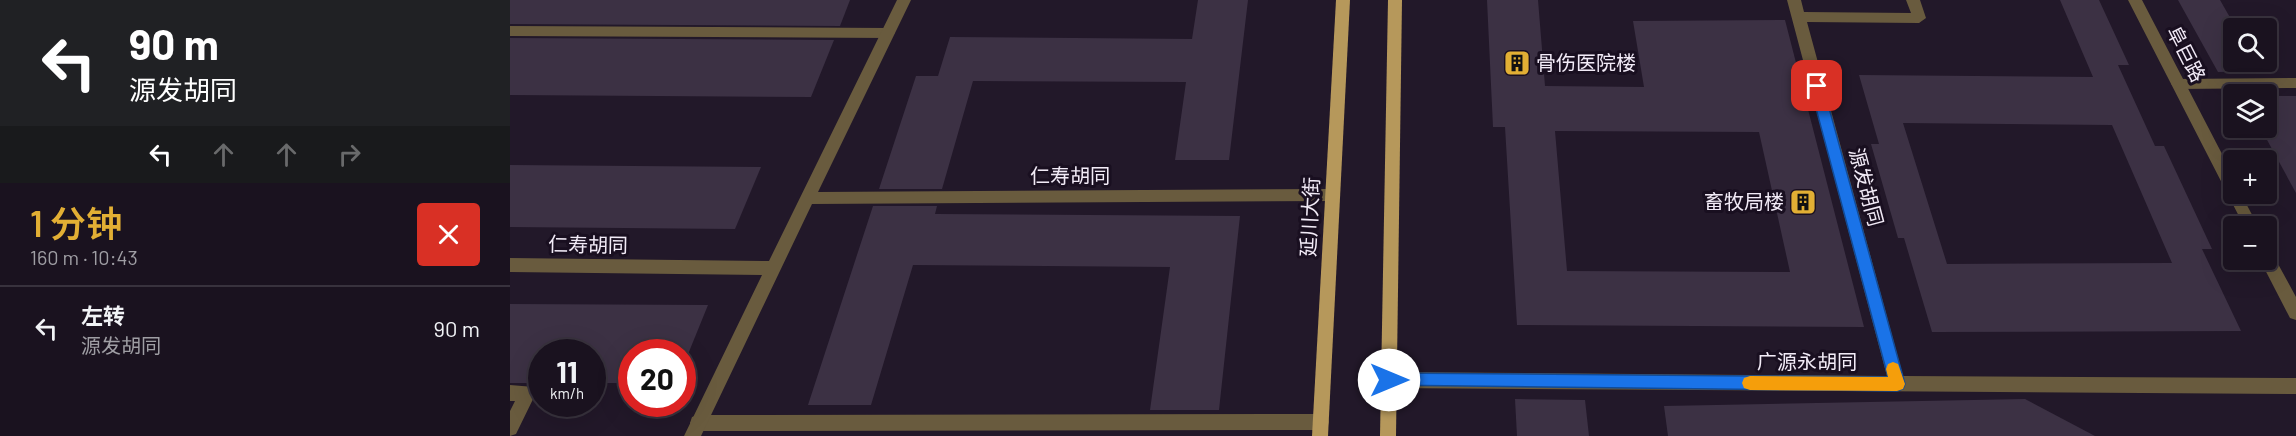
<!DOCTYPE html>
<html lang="zh">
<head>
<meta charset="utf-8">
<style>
	:root { --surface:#1a121f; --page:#27202c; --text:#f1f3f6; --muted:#9f9ea4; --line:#38323d; --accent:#e2af34 }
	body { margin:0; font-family:Barlow,"Noto Sans SC",sans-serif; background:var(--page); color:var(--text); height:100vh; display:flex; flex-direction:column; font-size:22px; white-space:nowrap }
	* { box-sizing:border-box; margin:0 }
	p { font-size:20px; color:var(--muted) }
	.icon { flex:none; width:33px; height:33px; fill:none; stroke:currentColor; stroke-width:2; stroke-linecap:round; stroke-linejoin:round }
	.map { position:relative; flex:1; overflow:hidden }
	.side { display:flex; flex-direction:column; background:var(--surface); width:510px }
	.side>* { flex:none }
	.hud { background:#202124; color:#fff; overflow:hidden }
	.controls { position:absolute; left:1713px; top:18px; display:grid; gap:12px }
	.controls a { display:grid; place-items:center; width:54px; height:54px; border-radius:6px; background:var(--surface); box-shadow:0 6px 24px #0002,0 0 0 2px var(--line); font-size:30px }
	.speed { position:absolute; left:18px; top:339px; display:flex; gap:12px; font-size:30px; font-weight:700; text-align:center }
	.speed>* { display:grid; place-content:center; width:78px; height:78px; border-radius:50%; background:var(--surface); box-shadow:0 6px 24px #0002,0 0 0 2px var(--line); line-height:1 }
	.speed small { font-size:15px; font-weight:400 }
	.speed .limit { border:9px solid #d22; background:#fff; color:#111 }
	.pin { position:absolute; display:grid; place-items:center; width:51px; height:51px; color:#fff; margin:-26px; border-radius:12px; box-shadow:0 3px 9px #0006 }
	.me { position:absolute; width:66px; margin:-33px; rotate:90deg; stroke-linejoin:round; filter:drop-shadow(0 0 4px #0008) }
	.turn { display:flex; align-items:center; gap:21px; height:126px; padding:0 30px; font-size:27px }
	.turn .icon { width:78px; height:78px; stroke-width:2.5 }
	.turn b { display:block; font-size:42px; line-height:51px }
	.lanes { display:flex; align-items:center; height:57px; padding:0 30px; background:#0003; justify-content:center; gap:30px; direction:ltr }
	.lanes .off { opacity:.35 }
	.round { display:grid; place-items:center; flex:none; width:63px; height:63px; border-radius:6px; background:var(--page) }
	.headline { display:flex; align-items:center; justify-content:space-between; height:102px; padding:0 30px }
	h1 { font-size:36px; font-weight:600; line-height:45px; color:var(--accent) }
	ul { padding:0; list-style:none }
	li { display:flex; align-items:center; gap:18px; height:84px; padding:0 30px; border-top:2px solid var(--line) }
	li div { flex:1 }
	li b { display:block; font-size:22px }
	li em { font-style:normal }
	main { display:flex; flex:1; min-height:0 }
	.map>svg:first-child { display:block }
</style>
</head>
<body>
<main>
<section class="side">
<div class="hud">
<div class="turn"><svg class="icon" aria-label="left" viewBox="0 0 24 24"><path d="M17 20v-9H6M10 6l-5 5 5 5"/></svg><div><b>90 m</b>源发胡同</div></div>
<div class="lanes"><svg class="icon" aria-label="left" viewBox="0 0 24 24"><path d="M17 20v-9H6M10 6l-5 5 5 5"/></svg><svg class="icon off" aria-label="ahead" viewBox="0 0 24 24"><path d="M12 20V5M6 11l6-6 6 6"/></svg><svg class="icon off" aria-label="ahead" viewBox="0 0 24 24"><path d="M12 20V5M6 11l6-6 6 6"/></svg><svg class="icon off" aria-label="right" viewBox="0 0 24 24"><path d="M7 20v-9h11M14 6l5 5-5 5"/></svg></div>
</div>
<div class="headline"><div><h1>1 分钟</h1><p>160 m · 10:43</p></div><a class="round" style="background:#d93025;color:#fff"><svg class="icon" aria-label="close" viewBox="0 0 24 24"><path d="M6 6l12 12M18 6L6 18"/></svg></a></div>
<ul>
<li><svg class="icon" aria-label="left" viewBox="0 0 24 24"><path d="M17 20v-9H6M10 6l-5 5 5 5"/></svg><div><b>左转</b><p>源发胡同</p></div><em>90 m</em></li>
</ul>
</section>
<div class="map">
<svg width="1786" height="436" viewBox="0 0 1786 436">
	<rect width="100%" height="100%" fill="#221829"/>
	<!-- building -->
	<g fill="#3c3144" fill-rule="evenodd">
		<polygon points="0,0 340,0 330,26 0,24"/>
		<polygon points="688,0 738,0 719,160 665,160 676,82 463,81 432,189 369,189 406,76 428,76 440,37 682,39"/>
		<path d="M977,0H1028L1035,86L1134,87L1123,21L1275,20L1354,327L1007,325L995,127H983ZM1045,131L1249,132L1280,272L1057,271Z"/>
		<path d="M1550,0H1589L1619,65H1608L1645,146H1654L1702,249H1692L1731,331L1422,332L1394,238H1388L1361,144H1369L1349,75L1583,77ZM1393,123L1602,125L1662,263L1437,264Z"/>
		<polygon points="1668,0 1710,0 1726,28 1724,28 1724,62 1745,62 1751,71 1708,72"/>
		<polygon points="0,38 324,40 301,97 0,95"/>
		<polygon points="1756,96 1786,96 1786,193 1756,138"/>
		<polygon points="0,165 251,167 225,229 0,227"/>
		<polygon points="363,206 427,206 425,214 730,216 709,410 640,410 660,267 403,265 361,405 298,405"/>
		<polygon points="0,304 198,305 172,369 172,352 122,352 122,383 82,383 82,352 32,352 32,383 0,383"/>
		<polygon points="1005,399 1075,400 1079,436 1007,436"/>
		<polygon points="1515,399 1585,436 1158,436 1154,406"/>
	</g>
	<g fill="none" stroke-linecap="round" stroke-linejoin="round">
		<!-- service -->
		<g fill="#695b3e" fill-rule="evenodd">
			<polygon points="1277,0 1291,0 1294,12 1401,13 1396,0 1410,0 1416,18 1409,23 1297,22 1393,376 1786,378 1786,394 879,388 873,385 871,380 873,375 879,372 1377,376"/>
			<polygon points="0,26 378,28 385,33 378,38 0,36"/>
			<polygon points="1786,78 1786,88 1668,89 1661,84 1668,79"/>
			<polygon points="0,385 24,387 26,393 6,434 0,436 0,411 5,401 0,401"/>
			<polygon points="811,414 817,416 819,422 817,428 811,430 188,431 182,429 180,423 182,417 188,415"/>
		</g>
		<!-- minor -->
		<g fill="#695b3e" fill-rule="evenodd">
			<polygon points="387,0 401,0 308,192 822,189 827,191 829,195 827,199 822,201 302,204 191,436 174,436 252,275 0,272 0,258 259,261"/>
			<polygon points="1618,0 1632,0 1724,177 1724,194 1731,194 1748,226 1734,226"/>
			<polygon points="1756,249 1761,251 1786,297 1786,320 1780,318 1750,260 1756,260"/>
		</g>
		<!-- primary -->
		<g fill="#b6985b" fill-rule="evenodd">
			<polygon points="826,0 840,0 818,436 802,436"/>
			<polygon points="878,0 892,0 886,436 870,436"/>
		</g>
	</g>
	<!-- route -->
	<polygon fill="#1a73e8" stroke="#114b97" stroke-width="1.5" points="1307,81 1313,86 1395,384 1393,389 1387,391 874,385 872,380 874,375 879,373 1378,377 1300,86"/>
	<!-- slow -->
	<polygon fill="#f59e0b" points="1383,362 1388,364 1395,384 1393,389 1387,391 1240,390 1234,388 1232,383 1234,378 1240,376 1378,377 1376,369 1378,364"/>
	<!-- icons -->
	<defs>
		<symbol id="building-square" viewBox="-11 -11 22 22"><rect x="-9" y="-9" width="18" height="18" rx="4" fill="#e2af34" stroke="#190f20"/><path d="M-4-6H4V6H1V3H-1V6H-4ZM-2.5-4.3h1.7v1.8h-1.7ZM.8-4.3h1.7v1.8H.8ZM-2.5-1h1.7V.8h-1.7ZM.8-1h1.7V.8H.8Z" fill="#111"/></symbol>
	</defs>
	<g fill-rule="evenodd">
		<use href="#building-square" x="992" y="48" width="30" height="30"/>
		<use href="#building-square" x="1278" y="187" width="30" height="30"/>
	</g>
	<g text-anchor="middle" stroke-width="6" stroke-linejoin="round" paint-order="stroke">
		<!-- street labels -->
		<g font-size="20" fill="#f2ebf7" stroke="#190f20">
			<text transform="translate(1676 54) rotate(63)" y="7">阜巨路</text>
			<text x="560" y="183">仁寿胡同</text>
			<text transform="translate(1356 187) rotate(75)" y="7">源发胡同</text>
			<text transform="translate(800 217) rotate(-87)" y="7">延川大街</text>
			<text transform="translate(78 245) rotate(1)" y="7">仁寿胡同</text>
			<text x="1297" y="369">广源永胡同</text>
		</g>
		<!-- poi labels -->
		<g font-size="20" fill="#f2ebf7" stroke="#190f20" text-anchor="start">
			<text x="1026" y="70">骨伤医院楼</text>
			<text x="1274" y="209" text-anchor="end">畜牧局楼</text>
		</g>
	</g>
</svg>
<div class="controls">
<a><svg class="icon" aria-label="search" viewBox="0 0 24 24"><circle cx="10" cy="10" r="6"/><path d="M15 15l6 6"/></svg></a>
<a><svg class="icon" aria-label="layers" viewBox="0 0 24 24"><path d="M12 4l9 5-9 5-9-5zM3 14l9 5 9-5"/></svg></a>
<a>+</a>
<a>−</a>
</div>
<div class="speed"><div>11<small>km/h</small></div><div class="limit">20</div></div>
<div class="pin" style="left:1307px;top:86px;background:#d93025"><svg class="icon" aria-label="arrive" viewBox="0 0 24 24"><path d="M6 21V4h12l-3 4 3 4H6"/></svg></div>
<svg class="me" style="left:879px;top:380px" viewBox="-20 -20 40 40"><circle r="19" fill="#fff"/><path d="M0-13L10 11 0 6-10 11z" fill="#1a73e8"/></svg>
</div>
</main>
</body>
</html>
